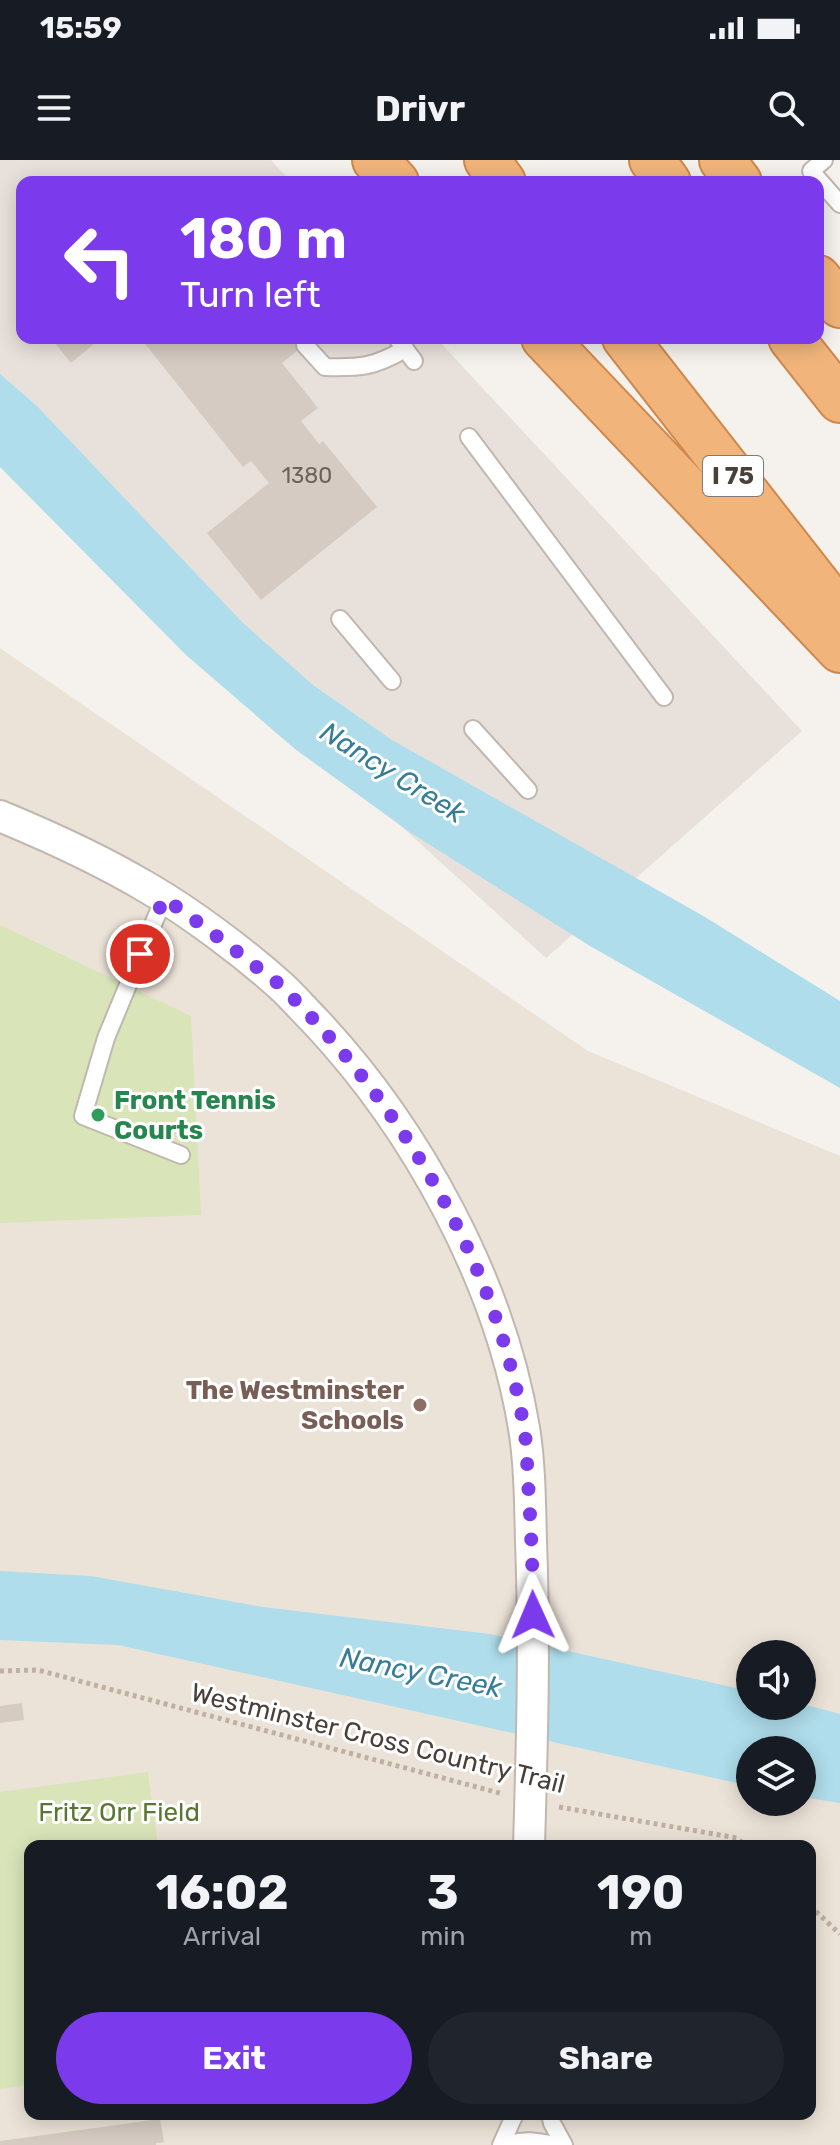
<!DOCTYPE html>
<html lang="en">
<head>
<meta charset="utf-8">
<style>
	:root { --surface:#171b24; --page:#20242c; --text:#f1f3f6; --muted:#9ea1a6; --accent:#7c3aed }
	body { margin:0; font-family:Rubik,sans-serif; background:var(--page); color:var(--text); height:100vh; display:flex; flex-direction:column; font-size:30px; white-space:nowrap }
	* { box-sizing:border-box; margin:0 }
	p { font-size:26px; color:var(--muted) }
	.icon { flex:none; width:44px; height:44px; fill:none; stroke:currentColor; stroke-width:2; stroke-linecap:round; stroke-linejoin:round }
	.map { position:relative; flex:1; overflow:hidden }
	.side { position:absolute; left:24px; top:1680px; width:792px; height:280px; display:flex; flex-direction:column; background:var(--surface); border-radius:16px; box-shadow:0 4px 20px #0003 }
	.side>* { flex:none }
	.top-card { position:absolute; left:16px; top:16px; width:808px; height:168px; border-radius:16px; box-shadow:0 4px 20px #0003; background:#7c3aed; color:#fff; overflow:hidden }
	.buttons { position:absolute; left:736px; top:1480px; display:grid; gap:16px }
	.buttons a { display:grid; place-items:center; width:80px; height:80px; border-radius:50%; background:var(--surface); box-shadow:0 4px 20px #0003; font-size:40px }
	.pin { position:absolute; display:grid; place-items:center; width:68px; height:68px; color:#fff; margin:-34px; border:4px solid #fff; border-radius:50%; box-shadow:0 2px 8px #0007 }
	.me { position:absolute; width:88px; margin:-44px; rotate:359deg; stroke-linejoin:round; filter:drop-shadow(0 0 6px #0008) }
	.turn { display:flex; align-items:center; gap:28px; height:168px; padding:0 32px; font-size:36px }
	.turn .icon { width:104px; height:104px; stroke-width:2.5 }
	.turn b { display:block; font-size:56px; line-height:68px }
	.eta { display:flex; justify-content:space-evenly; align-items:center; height:136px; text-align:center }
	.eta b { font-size:48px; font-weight:700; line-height:56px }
	.action { display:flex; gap:16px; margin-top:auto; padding:16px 32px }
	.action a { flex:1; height:92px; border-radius:48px; background:var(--accent); color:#fff; font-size:32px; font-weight:700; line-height:92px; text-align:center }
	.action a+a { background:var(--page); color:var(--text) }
	.status { display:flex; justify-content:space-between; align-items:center; height:56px; padding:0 40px; background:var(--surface); direction:ltr }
	.status svg { height:22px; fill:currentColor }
	header { display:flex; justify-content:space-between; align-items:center; height:104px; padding:0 32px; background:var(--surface); font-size:36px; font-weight:700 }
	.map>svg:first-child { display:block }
</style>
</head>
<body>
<div class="status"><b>15:59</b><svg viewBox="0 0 49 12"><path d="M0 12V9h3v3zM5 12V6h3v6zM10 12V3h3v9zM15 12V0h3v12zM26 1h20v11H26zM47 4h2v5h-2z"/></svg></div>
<header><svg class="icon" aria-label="menu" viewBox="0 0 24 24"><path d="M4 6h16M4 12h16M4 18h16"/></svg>Drivr<svg class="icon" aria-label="search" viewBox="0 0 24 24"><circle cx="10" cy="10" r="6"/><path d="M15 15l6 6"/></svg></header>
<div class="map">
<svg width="840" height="1985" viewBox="0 0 840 1985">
	<rect width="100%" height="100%" fill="#f5f1ec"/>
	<!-- residential -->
	<polygon fill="#e8e1db" points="0,0 271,0 291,22 22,22 22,178 436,178 802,571 546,798 0,302"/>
	<!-- education -->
	<path fill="#ece3d8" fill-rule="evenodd" d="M0,488L588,891L840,996V1985H0ZM750,1494H802V1546H750ZM750,1590H802V1642H750ZM30,1686H810V1954H30Z"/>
	<!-- green -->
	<g fill="#d9e5b9">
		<polygon points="0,765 191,856 201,1055 0,1063"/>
		<polygon points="148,1612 158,1686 30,1686 30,1925 0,1929 0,1632"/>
	</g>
	<!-- water -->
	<g fill="#afddeb">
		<polygon points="0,214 37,246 242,462 313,525 392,580 705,757 840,841 840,928 590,786 411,673 295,589 186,495 0,307"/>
		<polygon points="0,1411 91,1416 263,1447 490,1474 750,1531 750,1546 802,1546 802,1544 840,1554 840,1643 802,1637 802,1590 750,1590 750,1626 118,1485 0,1480"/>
	</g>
	<!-- building -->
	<g fill="#d5cbc2">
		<polygon points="51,178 101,178 71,203"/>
		<polygon points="145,178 313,178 282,203 318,248 301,261 319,284 323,281 377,347 261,440 207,373 269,323 251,301 243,307 142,180"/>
		<polygon points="22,1543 24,1560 0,1563 0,1546"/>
		<polygon points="160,1959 164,1982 156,1983 156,1985 0,1985 0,1981"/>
	</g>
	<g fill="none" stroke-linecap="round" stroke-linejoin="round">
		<defs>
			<g id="lane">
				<polyline points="824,0 811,11 840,44"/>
				<polyline points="397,178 414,201"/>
				<path d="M305,185L325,207C361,208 374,207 405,189"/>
				<polyline points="469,277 664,537"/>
				<polyline points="340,459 392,521"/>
				<polyline points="473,569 528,630"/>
				<polyline points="164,738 106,878 83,956 181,995"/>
				<polyline points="550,1954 552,1963 564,1985"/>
				<polyline points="501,1985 515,1954"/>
				<path d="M507,1985C523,1979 537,1981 553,1985"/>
			</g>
			<path id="street" d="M0,656C51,677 101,700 148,728C191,753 243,792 281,826C293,837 304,850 316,862C417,970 500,1122 524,1268C530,1305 530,1344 531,1382C535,1483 532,1585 529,1686"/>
			<g id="highway">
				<polyline points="375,0 396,22"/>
				<polyline points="487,0 503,22"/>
				<polyline points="652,0 668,22"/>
				<polyline points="722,0 739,22"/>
				<polyline points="818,118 840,145"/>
				<polyline points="544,178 840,490"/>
				<polyline points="625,178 840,453"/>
				<polyline points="791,178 840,240"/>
			</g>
		</defs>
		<!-- lane casing -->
		<use href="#lane" stroke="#c0b7af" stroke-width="20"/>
		<!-- street casing -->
		<use href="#street" stroke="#c0b7af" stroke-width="34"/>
		<!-- highway casing -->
		<use href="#highway" stroke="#d0874b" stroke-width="48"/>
		<!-- path -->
		<g stroke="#c0b0a2" stroke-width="5" stroke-dasharray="4 4" stroke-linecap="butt">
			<polyline points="0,1511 38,1510 503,1634"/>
			<polyline points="559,1647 737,1678 746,1686"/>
			<polyline points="810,1746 840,1774"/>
		</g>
		<!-- lane -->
		<use href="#lane" stroke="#fff" stroke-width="16"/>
		<!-- street -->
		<use href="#street" stroke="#fff" stroke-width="30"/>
		<!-- highway -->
		<use href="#highway" stroke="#f1b57b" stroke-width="44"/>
	</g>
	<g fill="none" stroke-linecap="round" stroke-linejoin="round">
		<!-- route -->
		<path stroke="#7c3aed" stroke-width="14" stroke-dasharray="0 25.2" d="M140,794L164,738C193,759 223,780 251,803C262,811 274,819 284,829C402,945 497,1104 524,1268C527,1286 527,1304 528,1322C531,1366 533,1411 533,1455"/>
	</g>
	<!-- markers -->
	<circle fill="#2e9e5b" stroke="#fff" stroke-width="3" cx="98" cy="955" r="8"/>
	<circle fill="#8d6e63" stroke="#fff" stroke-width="3" cx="420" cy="1245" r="8"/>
	<g text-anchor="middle" stroke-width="6" stroke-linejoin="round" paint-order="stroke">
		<!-- number labels -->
		<g font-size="22" fill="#6c635c">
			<text x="307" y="323">1380</text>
		</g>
		<!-- shield labels -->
		<rect fill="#fff" stroke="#807975" stroke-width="2" x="703" y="296" width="60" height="40" rx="6"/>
		<g font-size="24" font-weight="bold" fill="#49403a">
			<text x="733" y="324">I 75</text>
		</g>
		<!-- leisure labels -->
		<g font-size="26" font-weight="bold" fill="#27864d" stroke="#fff" text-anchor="start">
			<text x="114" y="949">Front Tennis<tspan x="114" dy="30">Courts</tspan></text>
		</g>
		<!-- education labels -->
		<g font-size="26" font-weight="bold" fill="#785e54" stroke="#fff" text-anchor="end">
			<text x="404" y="1239">The Westminster<tspan x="404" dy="30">Schools</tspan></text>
		</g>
		<!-- street labels -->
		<g font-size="26" fill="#49403a" stroke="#fff">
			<text transform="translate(378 1578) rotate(14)" y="9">Westminster Cross Country Trail</text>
		</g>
		<!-- park labels -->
		<g font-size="26" fill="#587632" stroke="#fff">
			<text x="119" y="1661">Fritz Orr Field</text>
		</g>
		<!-- water labels -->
		<g font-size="28" font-style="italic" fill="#367d95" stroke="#fff">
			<text transform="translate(393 612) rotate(32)" y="10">Nancy Creek</text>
			<text transform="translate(421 1512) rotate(11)" y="10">Nancy Creek</text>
		</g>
	</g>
</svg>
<div class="buttons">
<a><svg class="icon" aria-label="sound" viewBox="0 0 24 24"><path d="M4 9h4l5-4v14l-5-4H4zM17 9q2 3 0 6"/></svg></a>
<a><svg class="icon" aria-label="layers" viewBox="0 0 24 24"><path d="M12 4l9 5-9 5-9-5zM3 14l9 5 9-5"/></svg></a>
</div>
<div class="pin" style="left:140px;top:794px;background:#d93025"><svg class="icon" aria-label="arrive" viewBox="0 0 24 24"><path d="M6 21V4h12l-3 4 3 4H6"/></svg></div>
<svg class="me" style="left:533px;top:1455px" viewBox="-20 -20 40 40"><path d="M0-17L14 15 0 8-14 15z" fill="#7c3aed" stroke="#fff" stroke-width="4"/></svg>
<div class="top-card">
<div class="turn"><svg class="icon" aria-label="left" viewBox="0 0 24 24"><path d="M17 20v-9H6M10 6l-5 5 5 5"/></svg><div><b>180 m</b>Turn left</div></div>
</div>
<section class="side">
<div class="eta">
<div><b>16:02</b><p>Arrival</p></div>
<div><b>3</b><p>min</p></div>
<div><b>190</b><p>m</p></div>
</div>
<div class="action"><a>Exit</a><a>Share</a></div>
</section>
</div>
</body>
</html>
